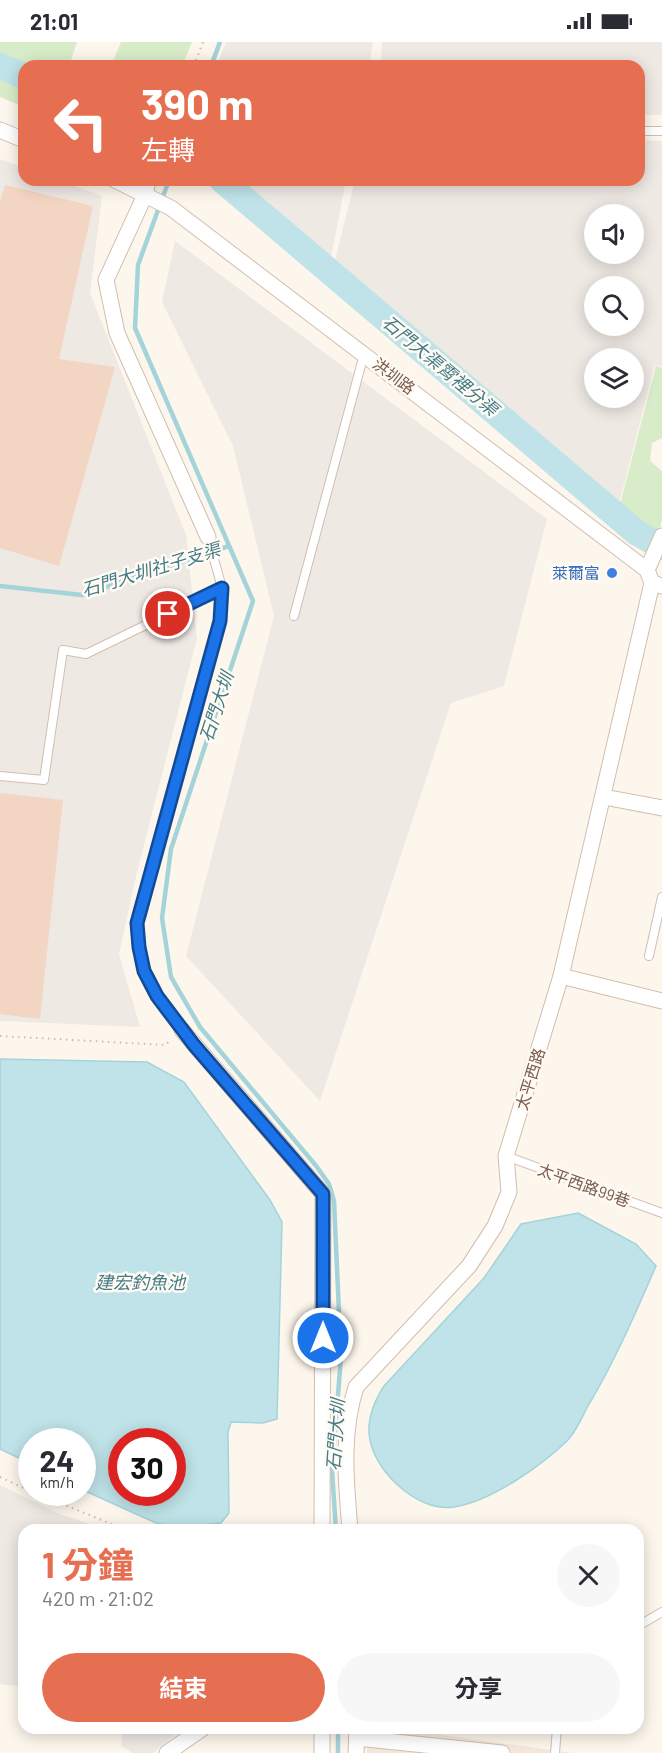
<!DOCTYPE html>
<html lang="zh-TW">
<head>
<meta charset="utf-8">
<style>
	:root { --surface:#fff; --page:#f7f7f7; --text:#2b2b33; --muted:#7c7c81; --accent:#e76f51 }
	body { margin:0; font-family:Barlow,"Noto Sans TC",sans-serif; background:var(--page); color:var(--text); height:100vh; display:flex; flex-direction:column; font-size:22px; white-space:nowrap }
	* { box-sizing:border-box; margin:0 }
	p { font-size:20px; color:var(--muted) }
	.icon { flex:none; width:33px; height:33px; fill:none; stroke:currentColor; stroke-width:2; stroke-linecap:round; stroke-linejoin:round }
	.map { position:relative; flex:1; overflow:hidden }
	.details { position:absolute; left:18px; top:1482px; width:626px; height:210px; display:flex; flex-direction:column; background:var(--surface); border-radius:18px; box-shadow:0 3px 15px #0003 }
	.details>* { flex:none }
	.banner { position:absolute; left:18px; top:18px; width:627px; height:126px; border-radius:18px; box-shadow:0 3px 15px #0003; background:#e76f51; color:#fff; overflow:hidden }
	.fabs { position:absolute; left:584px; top:162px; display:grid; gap:12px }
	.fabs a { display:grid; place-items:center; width:60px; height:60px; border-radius:50%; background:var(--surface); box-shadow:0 3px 15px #0003; font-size:30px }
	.speed { position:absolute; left:18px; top:1386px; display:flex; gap:12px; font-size:30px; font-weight:700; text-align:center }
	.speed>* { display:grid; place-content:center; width:78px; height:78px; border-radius:50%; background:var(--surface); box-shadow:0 3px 15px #0003; line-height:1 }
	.speed small { font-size:15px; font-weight:400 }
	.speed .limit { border:9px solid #d22; background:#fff; color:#111 }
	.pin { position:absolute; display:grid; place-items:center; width:51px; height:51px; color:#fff; margin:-26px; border:3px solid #fff; border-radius:50%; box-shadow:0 2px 6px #0007 }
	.me { position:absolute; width:66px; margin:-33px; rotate:0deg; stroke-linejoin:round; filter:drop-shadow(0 0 4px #0008) }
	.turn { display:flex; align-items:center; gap:21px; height:126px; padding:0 24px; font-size:27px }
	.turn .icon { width:78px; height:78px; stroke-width:2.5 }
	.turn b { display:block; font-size:42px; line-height:51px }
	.round { display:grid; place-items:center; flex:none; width:63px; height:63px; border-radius:32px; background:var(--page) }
	.overview { display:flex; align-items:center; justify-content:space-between; height:102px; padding:0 24px }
	h1 { font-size:36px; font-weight:700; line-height:45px; color:var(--accent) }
	.action { display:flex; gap:12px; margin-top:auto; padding:12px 24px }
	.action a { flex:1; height:69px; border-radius:36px; background:var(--accent); color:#fff; font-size:24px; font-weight:700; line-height:69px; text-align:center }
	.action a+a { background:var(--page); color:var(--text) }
	.status { display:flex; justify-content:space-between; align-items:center; height:42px; padding:0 30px; background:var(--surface); direction:ltr }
	.status svg { height:16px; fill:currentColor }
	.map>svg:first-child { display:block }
</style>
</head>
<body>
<div class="status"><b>21:01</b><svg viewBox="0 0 49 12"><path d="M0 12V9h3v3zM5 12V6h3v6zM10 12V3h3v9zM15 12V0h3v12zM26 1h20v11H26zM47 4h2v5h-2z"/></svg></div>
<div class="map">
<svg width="662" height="1711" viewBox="0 0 662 1711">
	<rect width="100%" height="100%" fill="#fdf6ec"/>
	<!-- residential -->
	<polygon fill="#f5e8da" points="367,1686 392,1686 573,1711 367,1711"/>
	<!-- industrial -->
	<g fill="#efe9e4" fill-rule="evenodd">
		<polygon points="226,0 373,0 369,24 217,24"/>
		<polygon points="382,0 662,0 662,73 639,73 639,24 381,24"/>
		<path d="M639,98L662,99V325L655,323L617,469L334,222L355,138H639ZM633,172V212H594V172ZM633,244V284H594V244ZM633,316V356H594V316Z"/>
		<polygon points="0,117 24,126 24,138 58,138 102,154 90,251 186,493 197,596 137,830 119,912 140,985 0,979"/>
		<polygon points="230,138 346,138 330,221"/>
		<polygon points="175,199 547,477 504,644 451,661 320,1059 186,914 274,574 233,404 162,260"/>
		<polygon points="0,1443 57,1471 108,1488 24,1488 24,1645 0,1642"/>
		<polygon points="123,1686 183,1686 153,1711 133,1711 121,1704"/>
	</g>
	<!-- green -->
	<g fill="#d8ecc9">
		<polygon points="0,0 77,0 69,24 24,24 24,65 0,55"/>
		<polygon points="121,0 192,0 182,24 111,24"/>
		<polygon points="656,324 662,326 662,396 652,401 650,419 662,429 662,478 657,498 639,488 618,470"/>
	</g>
	<!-- water -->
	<g fill="#bfe3e8" stroke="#a5d3da" stroke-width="1.5" fill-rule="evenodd">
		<path d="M0,1017L147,1020L184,1040L270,1158L282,1180L277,1377L263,1381L231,1380L228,1390L229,1471L221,1481L177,1485L156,1481L83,1448L82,1400H32L31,1422L0,1407ZM122,1400H172V1450H122Z"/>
		<path d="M578,1171L636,1202L656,1224C635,1272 615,1319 588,1364C582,1375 576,1390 567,1399C540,1425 491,1459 454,1465C417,1471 371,1427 369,1391C368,1374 375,1358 384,1344L484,1236L521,1182Z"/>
	</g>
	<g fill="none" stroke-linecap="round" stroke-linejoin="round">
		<!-- stream -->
		<g stroke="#a5d3da" stroke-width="4.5">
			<polyline points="211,24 220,0"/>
			<polyline points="169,138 138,223 135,286 253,559 171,807 162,876 171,935 200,985 317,1125 329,1142 334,1159 341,1315 332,1428 336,1488"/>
			<polyline points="0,544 82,553 229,504"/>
			<polyline points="338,1711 338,1686"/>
		</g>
		<!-- river -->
		<g stroke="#bfe3e8" stroke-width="26">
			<polyline points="0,24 24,34"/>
			<polyline points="222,138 637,491 662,505"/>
		</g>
	</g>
	<!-- building -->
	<g fill="#f3d5c3">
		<polygon points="5,143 93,164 59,317 115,325 59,524 0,506 0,159"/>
		<polygon points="0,751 63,758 40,977 0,972"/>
	</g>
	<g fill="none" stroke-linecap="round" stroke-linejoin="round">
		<defs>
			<g id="lane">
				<polyline points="639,89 662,89"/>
				<polyline points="294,574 364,312"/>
				<polyline points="0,734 44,738 63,608 86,612 222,546"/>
				<polyline points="649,914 662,855"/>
				<path d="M182,988C154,951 140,928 137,881L220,579L222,546L208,495"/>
				<polyline points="506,1114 662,1171"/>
				<polyline points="638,1584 662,1570"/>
				<polyline points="555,1711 557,1686"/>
			</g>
			<g id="street">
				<polyline points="0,88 24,98"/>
				<polyline points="115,138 171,166 647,528 652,541 662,544"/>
				<polyline points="148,138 145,153 106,238 117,291 208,495"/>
				<polyline points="647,528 662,494"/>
				<polyline points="604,755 662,766"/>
				<polyline points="561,934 662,959"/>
				<polyline points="182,988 323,1152 322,1488"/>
				<path d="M350,1488C346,1439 341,1392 356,1345L469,1224L495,1184L509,1150L506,1114L561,934L652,541"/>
				<polyline points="357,1696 502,1711"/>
				<polyline points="167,1711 203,1686"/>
				<polyline points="322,1711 322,1686"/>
				<polyline points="356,1711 357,1686"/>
			</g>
		</defs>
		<!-- lane casing -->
		<use href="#lane" stroke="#d1beb0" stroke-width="10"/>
		<!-- street casing -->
		<use href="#street" stroke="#d1beb0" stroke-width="17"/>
		<!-- path -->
		<g stroke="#d9b8a5" stroke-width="2" stroke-dasharray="1.5 4.5" stroke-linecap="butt">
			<polyline points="194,24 203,0"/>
			<polyline points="0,994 165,1003 171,998"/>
			<polyline points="0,1435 32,1450"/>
			<polyline points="33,1450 126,1488"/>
		</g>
		<!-- lane -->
		<use href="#lane" stroke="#fff" stroke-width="8"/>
		<!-- street -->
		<use href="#street" stroke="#fff" stroke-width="15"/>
	</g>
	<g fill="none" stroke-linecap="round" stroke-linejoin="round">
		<defs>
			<polyline id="route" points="168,572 222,546 220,579 137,881 139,905 144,929 157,954 194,1003 323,1152 323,1296"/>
		</defs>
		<!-- route casing -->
		<use href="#route" stroke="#114b97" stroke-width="15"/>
		<!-- route -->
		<use href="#route" stroke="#1a73e8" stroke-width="10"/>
	</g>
	<!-- markers -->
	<circle fill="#3f7fe0" stroke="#fffaf3" stroke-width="2" cx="612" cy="531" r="6"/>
	<g text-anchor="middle" stroke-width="5" stroke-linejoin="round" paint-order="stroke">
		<!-- street labels -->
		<g font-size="16" fill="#7a5c4d" stroke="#fffaf3">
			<text transform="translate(394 334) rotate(37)" y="6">洪圳路</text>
			<text transform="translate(530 1037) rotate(-73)" y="6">太平西路</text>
			<text transform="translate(584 1143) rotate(20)" y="6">太平西路99巷</text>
		</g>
		<!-- shop labels -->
		<g font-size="16" fill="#366cbe" stroke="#fffaf3" text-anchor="end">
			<text x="600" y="537">萊爾富</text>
		</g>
		<!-- water labels -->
		<g font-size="18" font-style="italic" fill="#437c86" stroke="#fffaf3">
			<text transform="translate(440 324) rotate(40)" y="6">石門大渠霄裡分渠</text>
			<text transform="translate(151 528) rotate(-17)" y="6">石門大圳社子支渠</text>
			<text transform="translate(217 665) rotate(-72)" y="6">石門大圳</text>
			<text x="140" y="1247">建宏釣魚池</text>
			<text transform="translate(336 1393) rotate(-86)" y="6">石門大圳</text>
		</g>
	</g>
</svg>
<div class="fabs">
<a><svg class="icon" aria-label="sound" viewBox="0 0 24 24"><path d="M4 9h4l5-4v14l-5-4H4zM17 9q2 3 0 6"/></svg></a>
<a><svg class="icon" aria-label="search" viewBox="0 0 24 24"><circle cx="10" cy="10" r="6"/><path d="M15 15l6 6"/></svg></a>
<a><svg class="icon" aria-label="layers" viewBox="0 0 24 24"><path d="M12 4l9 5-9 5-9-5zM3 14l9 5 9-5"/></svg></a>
</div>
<div class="speed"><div>24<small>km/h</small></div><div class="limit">30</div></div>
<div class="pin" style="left:168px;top:572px;background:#d93025"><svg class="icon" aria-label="arrive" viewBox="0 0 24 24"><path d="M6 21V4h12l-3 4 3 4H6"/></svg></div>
<svg class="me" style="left:323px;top:1296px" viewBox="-20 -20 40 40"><circle r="17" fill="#1a73e8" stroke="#fff" stroke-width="3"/><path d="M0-11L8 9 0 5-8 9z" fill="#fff"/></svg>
<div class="banner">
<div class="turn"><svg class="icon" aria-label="left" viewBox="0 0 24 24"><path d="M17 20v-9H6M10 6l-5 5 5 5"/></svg><div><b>390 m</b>左轉</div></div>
</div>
<section class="details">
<div class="overview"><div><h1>1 分鐘</h1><p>420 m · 21:02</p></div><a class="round"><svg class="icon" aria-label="close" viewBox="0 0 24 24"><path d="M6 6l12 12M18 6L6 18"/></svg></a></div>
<div class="action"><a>結束</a><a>分享</a></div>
</section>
</div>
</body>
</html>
